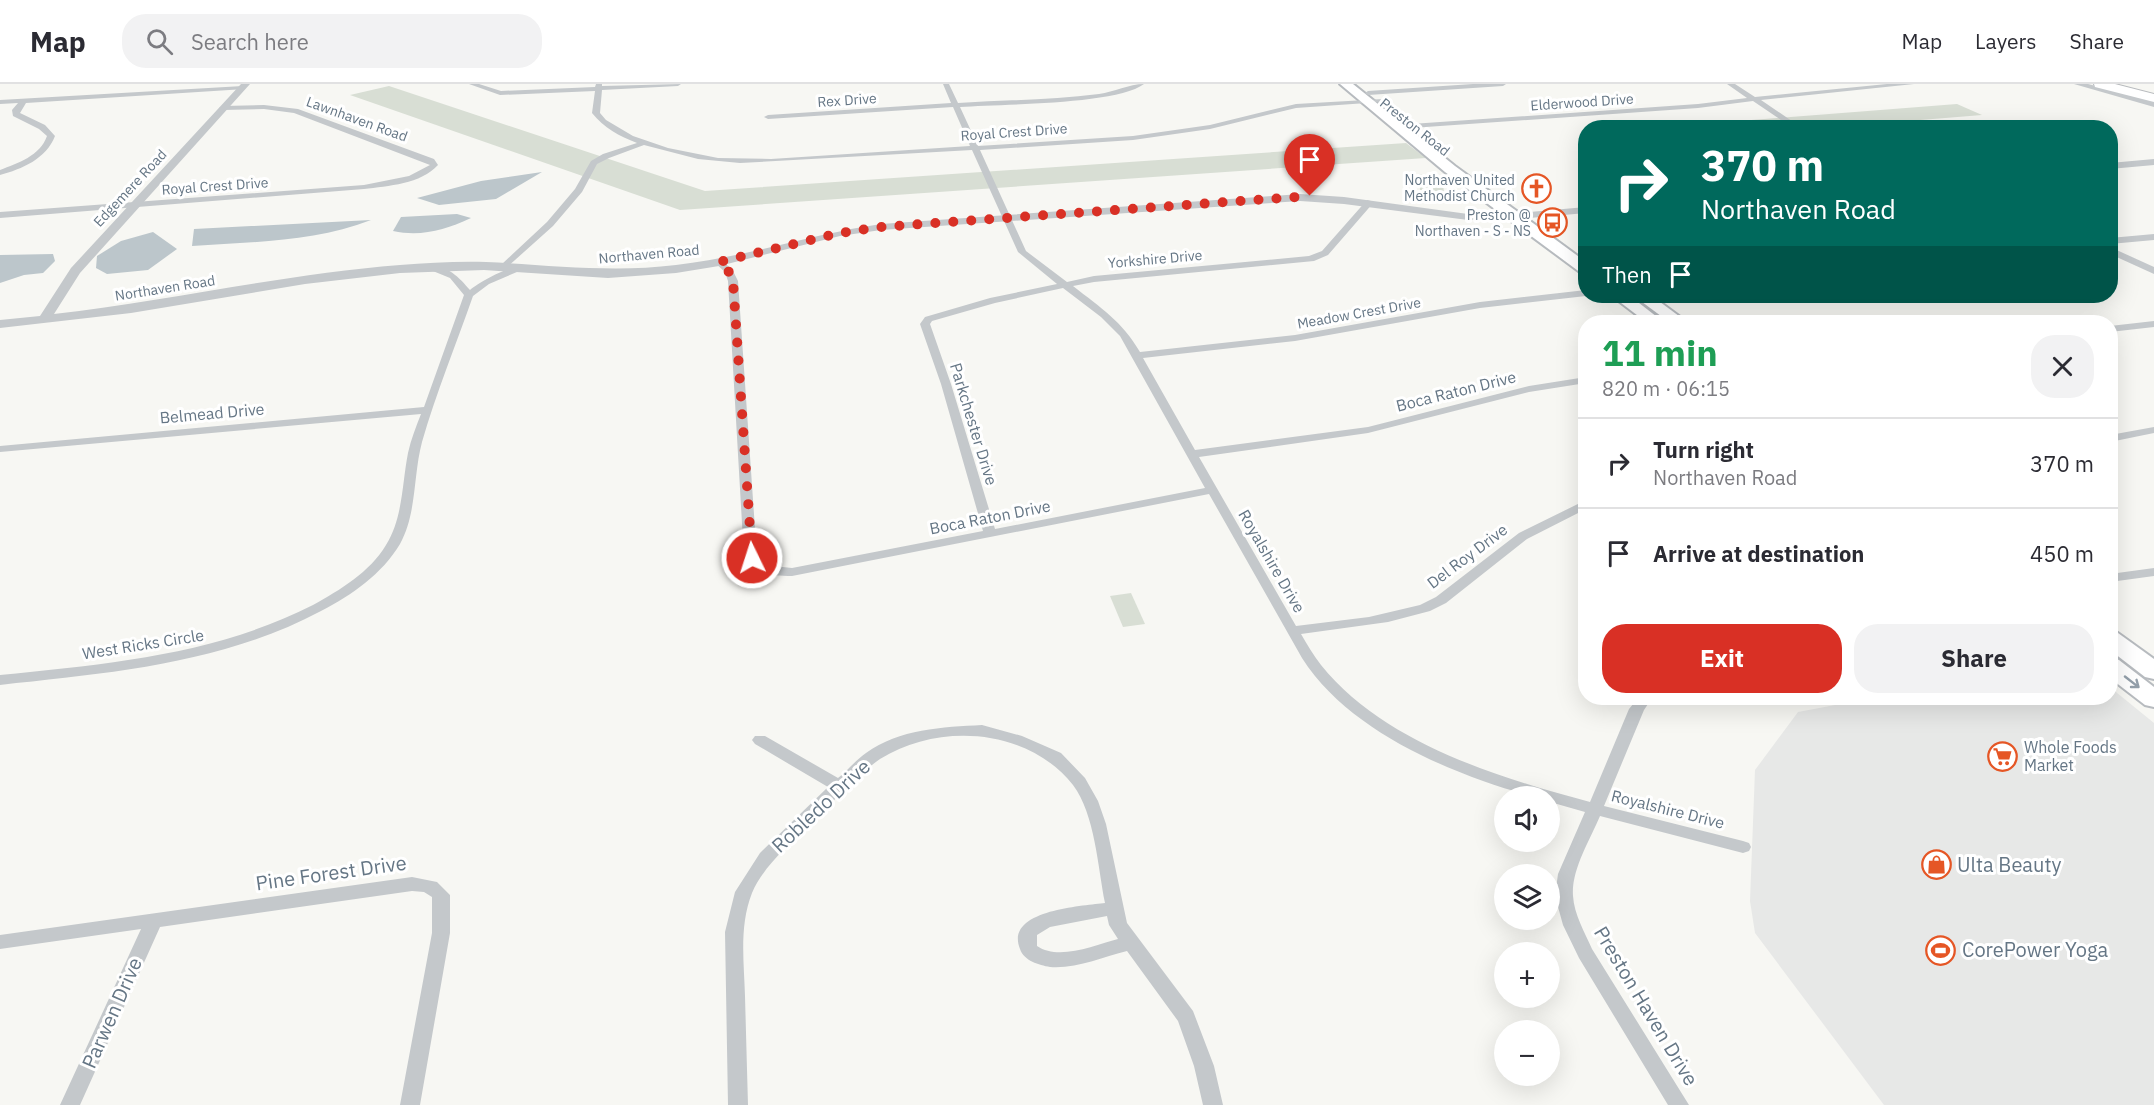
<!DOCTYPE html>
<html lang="en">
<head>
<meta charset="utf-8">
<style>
	:root { --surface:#fff; --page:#f2f2f3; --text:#2b2b33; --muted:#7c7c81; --line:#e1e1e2; --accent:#d93025 }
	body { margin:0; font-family:"IBM Plex Sans",sans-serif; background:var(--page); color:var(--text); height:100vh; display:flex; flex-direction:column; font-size:22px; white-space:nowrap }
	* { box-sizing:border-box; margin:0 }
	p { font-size:20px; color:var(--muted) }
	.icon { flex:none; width:33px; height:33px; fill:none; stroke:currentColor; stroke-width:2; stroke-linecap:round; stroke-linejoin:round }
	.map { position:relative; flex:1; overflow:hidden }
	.details { position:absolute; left:1578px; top:231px; width:540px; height:390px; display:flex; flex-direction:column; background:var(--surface); border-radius:24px; box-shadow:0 6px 24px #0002 }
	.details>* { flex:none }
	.top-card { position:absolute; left:1578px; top:36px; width:540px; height:183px; border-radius:24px; box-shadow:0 6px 24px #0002; background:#00695c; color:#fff; overflow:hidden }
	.buttons { position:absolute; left:1494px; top:702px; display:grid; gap:12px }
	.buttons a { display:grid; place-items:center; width:66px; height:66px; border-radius:50%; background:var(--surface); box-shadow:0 6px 24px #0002; font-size:30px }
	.pin { position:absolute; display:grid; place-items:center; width:51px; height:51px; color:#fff; margin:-62px -26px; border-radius:50% 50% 50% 0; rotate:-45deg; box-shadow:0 0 6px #0007 }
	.pin .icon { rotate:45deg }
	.me { position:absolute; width:66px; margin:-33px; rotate:356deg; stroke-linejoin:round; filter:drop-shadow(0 0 4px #0008) }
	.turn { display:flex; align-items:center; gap:21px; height:126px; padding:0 24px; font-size:27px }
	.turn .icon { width:78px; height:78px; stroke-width:2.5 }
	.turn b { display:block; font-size:42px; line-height:51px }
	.then { display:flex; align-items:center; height:57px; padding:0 24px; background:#0003; gap:12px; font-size:22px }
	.round { display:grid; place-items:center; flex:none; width:63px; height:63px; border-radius:24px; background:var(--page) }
	.headline { display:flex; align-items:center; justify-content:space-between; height:102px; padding:0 24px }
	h1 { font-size:36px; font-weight:700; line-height:45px; color:#1e9e55 }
	.primary-button { display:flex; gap:12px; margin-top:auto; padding:12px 24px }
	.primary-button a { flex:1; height:69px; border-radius:24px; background:var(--accent); color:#fff; font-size:24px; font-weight:700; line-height:69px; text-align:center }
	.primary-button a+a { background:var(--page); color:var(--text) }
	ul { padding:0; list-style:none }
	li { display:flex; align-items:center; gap:18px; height:90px; padding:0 24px; border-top:2px solid var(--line) }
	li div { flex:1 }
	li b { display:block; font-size:22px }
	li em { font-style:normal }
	header { display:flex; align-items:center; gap:36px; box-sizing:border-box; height:84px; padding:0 30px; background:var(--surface); border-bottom:2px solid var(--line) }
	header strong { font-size:28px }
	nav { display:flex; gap:33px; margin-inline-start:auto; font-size:21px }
	.search { width:420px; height:54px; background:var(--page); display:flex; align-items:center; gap:15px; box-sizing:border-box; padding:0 21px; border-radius:24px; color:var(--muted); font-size:22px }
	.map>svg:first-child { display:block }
</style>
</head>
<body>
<header>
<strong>Map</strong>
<div class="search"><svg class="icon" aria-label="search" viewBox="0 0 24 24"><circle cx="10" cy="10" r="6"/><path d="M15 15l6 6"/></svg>Search here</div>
<nav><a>Map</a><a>Layers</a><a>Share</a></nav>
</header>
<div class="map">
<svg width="2154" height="1021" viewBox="0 0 2154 1021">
	<rect width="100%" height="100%" fill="#f7f7f3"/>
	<!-- built -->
	<polygon fill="#e7e8e7" points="2111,604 2154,639 2154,1021 1884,1021 1755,849 1750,817 1755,686 1798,628 1872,614 2110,614"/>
	<!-- green -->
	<g fill="#d8ded4">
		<polygon points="389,2 705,107 1406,59 1426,74 680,126 350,11"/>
		<polygon points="1957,20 1982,31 1822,44 1649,44"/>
		<polygon points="1419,90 1442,91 1444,108 1420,106"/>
		<polygon points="1131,509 1145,540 1123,543 1110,512"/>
	</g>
	<!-- water -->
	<g fill="#bcc6cb">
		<polygon points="542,88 496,115 439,121 417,114 481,97"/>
		<path d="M457,130L471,134C445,146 421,153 393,147L401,133Z"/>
		<path d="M371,136C314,158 252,158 192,162L194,145Z"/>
		<polygon points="153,148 177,165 148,186 107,190 96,184 97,172 121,157"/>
		<polygon points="53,170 55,177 43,189 24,191 0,199 0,171"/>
	</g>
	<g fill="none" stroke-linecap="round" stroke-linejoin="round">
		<defs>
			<g id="primary">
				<polygon points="1340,0 1353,0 1455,82 1586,178 1586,190 1581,189 1445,88"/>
				<polygon points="1612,212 1630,212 1661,236 1659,238 1646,238"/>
				<polygon points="1634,212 1652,212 1687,238 1669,238"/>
				<polygon points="2110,547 2118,549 2154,575 2154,595 2145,593 2110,566"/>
				<polygon points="2110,573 2119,576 2154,603 2154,623 2145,621 2110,594"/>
			</g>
			<polygon id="motorway" points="2094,0 2115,0 2154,10 2154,18 2095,3"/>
		</defs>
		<!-- primary casing -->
		<use href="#primary" stroke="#b7bbbf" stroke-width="4"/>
		<!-- motorway casing -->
		<use href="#motorway" stroke="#b7babd" stroke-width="2"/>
		<!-- minor -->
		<g fill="#c4c8cb" fill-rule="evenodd">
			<path d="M469,0H479L501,7L595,3L596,0H602V2L681,0L678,2L602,6L600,29L606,36L633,52L668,64L718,74L771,75L970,62L953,23L768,35L764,33L768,31L951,19L943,0H949L958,19C1005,16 1052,16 1099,10C1114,8 1129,0 1144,0C1116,21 1000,20 960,23L978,62L1133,52L1210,41L1296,20L1383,15L1381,18L1296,24L1210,45L1133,56L980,66L1026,167L1067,198L1094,192L1309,172L1322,167L1367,116L1374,118L1328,171L1314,177L1094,198L1073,202C1101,224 1122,237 1140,268L1295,251L1480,218L1586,206V212L1480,224L1295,257L1143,274L1195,366L1368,343L1529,302L1586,293V299L1529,308L1368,349L1199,373L1296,542L1369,533L1420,521L1436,513L1519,449L1586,416V425L1527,455L1446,519L1430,527L1388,538L1301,550C1307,560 1313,571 1321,581C1384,659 1497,693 1590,718L1629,625L1638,614H1652L1644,626L1604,722L1743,757L1749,759L1751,763L1749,767L1743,769L1600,732C1590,756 1571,786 1573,812C1574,830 1585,849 1592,865L1689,1021H1668L1579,874L1563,841L1555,812L1558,790L1585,728L1550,718V712C1526,712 1505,705 1483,697C1416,673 1341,635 1302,574L1209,410L792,492C771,492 758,492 744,474L728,197L725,188L714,178L719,175L732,185L738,197L757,474L764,481L792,484L983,447L941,300L920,240L925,233L990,214L1057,200L1018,168L972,66L740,79L698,75L644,61L609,74L597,80L582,108L553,142L505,185L500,182L502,180L547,138L575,105L591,77L603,70L637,59C619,52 604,44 592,29L595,7L500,11ZM1063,204L1101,233L1120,252L1205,404L995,445L951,300L930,240L932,237L995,219Z"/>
			<polygon points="1473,0 1506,0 1503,2 1368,11 1365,9 1368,7"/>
			<polygon points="1727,0 1735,0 1755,13 1887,0 1914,0 1761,16 1802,44 1793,44 1753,17 1698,24 1397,45 1393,43 1397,41 1698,20 1747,14"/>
			<path d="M243,2L245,5L26,19L20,29L45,41L55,52C46,75 22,85 0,91V86C18,79 40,72 47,52L39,45L13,32L12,26L18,19L0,20V16Z"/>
			<path d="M264,21L298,25L434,75L438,81C421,100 388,102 364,105L0,134V128L364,101L409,92L430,81L294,29L264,25L223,26L219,24L223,22Z"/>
			<polygon points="2154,150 2154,156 2110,160 2110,154"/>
			<polygon points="2110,163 2154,183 2154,190 2110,170"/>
			<path d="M428,181C446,180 459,193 470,206C480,198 513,178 524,185L489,200L473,212C456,261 436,309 422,358C413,392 417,429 400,460C382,490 352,511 321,527C222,580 110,589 0,601V591C107,580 215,571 313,521C340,506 370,488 386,461C403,434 402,399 408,369C411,355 416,343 421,330L0,368V362L424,323L464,211L450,194L428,185Z"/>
			<polygon points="2154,237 2154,243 2110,248 2110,242"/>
			<polygon points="2154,343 2154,349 2110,358 2110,351"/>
			<polygon points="2154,484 2154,492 2110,498 2110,490"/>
			<path d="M982,641L1022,652L1061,669L1085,694L1098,717L1106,740L1127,839L1193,927L1214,982L1223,1021H1203L1194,982L1178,937L1127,867C1103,873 1076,885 1050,883C1039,881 1024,877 1020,865C1004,826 1082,822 1105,819C1098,784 1095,730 1073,701C1028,644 939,638 880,675C871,681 863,689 856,696C839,711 822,727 807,743C787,763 763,783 752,809C739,842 744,878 745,912C746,949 747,985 748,1021H728L725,848L735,808L760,769L828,703L755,660L752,656L755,652H765L838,694C848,686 856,676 866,669C899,645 943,643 982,641ZM1107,832L1109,841L1118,855C1095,861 1059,877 1037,862V851L1050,843Z"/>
			<polygon points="412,793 437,798 450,811 450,849 420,1021 400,1021 432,849 432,813 424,808 412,807 160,843 80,1021 60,1021 141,845 0,865 0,851"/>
		</g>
		<!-- tertiary -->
		<g fill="#c4c8cb" fill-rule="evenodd">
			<path d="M241,0H250L80,189L54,230C169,217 284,190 400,181C428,179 458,177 486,178C550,181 612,189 676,181C746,173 812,150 881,140L1300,110L1344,113L1468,130L1518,129L1586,123V129L1518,135L1468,136L1344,120L1300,117L881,146L840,152L719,182L676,189L608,194L484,186L400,189L305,200L131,229L0,244V236L40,232L71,184Z"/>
			<polygon points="2074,0 2088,0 2154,17 2154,23"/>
			<polygon points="2154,75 2154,81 2110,85 2110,79"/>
		</g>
		<!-- primary -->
		<use href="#primary" fill="#fff" fill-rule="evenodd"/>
		<!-- motorway -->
		<use href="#motorway" fill="#fff" fill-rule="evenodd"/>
	</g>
	<!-- one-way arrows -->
	<defs><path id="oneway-shaft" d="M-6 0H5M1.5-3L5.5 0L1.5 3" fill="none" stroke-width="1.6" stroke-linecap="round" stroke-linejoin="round" transform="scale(1.5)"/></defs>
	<use stroke="#939faa" href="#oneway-shaft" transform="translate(2132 598) rotate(38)"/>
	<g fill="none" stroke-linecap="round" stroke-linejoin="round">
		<!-- route -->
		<polyline stroke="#d93025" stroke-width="10" stroke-dasharray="0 18" points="752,474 733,197 729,188 719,178 840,149 881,143 1310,112"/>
	</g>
	<!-- icons -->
	<defs>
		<symbol id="church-ring" viewBox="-11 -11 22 22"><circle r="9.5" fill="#fff" stroke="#e55625" stroke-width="1.5"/><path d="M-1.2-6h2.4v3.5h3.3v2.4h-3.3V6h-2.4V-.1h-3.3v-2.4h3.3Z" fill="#e55625"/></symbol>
		<symbol id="bus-ring" viewBox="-11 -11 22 22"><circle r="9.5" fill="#fff" stroke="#e55625" stroke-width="1.5"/><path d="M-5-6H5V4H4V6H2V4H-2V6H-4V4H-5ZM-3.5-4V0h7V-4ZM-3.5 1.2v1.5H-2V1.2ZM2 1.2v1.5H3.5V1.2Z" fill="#e55625"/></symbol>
		<symbol id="supermarket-ring" viewBox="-11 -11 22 22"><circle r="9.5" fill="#fff" stroke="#e55625" stroke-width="1.5"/><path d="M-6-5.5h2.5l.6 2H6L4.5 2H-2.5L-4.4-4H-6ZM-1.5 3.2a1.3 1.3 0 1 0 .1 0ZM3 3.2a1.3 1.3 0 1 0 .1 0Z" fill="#e55625"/></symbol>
		<symbol id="shop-ring" viewBox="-11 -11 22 22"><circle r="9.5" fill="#fff" stroke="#e55625" stroke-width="1.5"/><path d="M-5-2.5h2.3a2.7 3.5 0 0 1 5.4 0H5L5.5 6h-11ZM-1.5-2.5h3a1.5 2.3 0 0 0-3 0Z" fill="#e55625"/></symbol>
		<symbol id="stadium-ring" viewBox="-11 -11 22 22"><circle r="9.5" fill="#fff" stroke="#e55625" stroke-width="1.5"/><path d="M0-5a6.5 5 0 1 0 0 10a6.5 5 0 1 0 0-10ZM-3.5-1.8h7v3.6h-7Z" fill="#e55625"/></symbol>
	</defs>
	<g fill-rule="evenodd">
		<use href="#church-ring" x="1520" y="88" width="33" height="33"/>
		<use href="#bus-ring" x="1536" y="122" width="33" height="33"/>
		<use href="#supermarket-ring" x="1986" y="656" width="33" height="33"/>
		<use href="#shop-ring" x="1920" y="764" width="33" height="33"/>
		<use href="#stadium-ring" x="1924" y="850" width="33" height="33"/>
	</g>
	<g text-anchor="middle" stroke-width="6" stroke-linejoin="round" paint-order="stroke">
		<!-- far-street labels -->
		<g font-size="14" fill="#657685" stroke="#fff">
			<text transform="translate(847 16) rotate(-4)" y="5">Rex Drive</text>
			<text transform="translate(1582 18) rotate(-4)" y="5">Elderwood Drive</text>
			<text transform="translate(357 35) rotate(20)" y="5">Lawnhaven Road</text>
			<text transform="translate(1415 43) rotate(38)" y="5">Preston Road</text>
			<text transform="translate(1014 48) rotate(-4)" y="5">Royal Crest Drive</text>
			<text transform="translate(215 102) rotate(-4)" y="5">Royal Crest Drive</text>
			<text transform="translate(130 104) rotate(-47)" y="5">Edgemere Road</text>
			<text transform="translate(649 170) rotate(-5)" y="5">Northaven Road</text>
			<text transform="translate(1155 175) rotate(-5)" y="5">Yorkshire Drive</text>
			<text transform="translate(165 204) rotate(-9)" y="5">Northaven Road</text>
			<text transform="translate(1359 229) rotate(-10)" y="5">Meadow Crest Drive</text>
		</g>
		<!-- far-poi labels -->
		<g font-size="14" fill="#657685" stroke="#fff" text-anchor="end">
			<text x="1515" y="101">Northaven United<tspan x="1515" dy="16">Methodist Church</tspan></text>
			<text x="1531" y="136">Preston @<tspan x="1531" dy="16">Northaven - S - NS</tspan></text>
		</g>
		<!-- street labels -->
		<g font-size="16" fill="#657685" stroke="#fff">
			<text transform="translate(1456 307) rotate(-14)" y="6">Boca Raton Drive</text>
			<text transform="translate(212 329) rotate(-5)" y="6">Belmead Drive</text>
			<text transform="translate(974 340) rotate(73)" y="6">Parkchester Drive</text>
			<text transform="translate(990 433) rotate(-11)" y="6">Boca Raton Drive</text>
			<text transform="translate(1467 472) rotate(-37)" y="6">Del Roy Drive</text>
			<text transform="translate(1272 477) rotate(60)" y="6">Royalshire Drive</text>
			<text transform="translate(143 560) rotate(-9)" y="6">West Ricks Circle</text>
			<text transform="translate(1668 725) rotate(14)" y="6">Royalshire Drive</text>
		</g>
		<!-- poi labels -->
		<g font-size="16" fill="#657685" stroke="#fff" text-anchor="start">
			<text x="2024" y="669">Whole Foods<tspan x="2024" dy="18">Market</tspan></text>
		</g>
		<!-- near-street labels -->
		<g font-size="20" fill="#657685" stroke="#fff">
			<text transform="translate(821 722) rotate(-43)" y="7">Robledo Drive</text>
			<text transform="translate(331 789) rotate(-8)" y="7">Pine Forest Drive</text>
			<text transform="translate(1646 922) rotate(59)" y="7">Preston Haven Drive</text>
			<text transform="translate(112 929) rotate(-66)" y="7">Parwen Drive</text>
		</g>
		<!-- near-poi labels -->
		<g font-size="20" fill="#657685" stroke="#fff" text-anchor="start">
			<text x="1957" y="788">Ulta Beauty</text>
			<text x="1962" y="873">CorePower Yoga</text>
		</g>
	</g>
</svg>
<div class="buttons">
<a><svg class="icon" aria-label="sound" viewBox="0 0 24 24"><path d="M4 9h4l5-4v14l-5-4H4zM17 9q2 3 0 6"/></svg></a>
<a><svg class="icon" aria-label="layers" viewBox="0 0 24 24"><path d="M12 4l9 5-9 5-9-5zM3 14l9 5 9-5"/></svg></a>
<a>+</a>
<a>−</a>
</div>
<div class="pin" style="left:1310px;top:112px;background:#d93025"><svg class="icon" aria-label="arrive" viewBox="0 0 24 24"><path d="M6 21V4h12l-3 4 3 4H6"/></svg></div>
<svg class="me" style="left:752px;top:474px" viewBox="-20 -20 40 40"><circle r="17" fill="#d93025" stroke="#fff" stroke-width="3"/><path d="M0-11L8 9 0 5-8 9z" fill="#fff"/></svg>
<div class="top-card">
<div class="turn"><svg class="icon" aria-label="right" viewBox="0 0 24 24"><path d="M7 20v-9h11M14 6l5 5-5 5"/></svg><div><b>370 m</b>Northaven Road</div></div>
<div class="then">Then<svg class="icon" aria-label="arrive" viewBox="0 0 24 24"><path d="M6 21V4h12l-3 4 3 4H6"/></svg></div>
</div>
<section class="details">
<div class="headline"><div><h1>11 min</h1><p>820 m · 06:15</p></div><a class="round"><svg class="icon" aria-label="close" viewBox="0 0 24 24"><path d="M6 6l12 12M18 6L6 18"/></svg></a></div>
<ul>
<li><svg class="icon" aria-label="right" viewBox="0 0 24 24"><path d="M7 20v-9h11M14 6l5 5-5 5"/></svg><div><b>Turn right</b><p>Northaven Road</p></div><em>370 m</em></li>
<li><svg class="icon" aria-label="arrive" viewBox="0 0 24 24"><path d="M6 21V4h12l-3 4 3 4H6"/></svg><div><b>Arrive at destination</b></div><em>450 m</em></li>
</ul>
<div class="primary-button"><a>Exit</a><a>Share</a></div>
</section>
</div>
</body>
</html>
